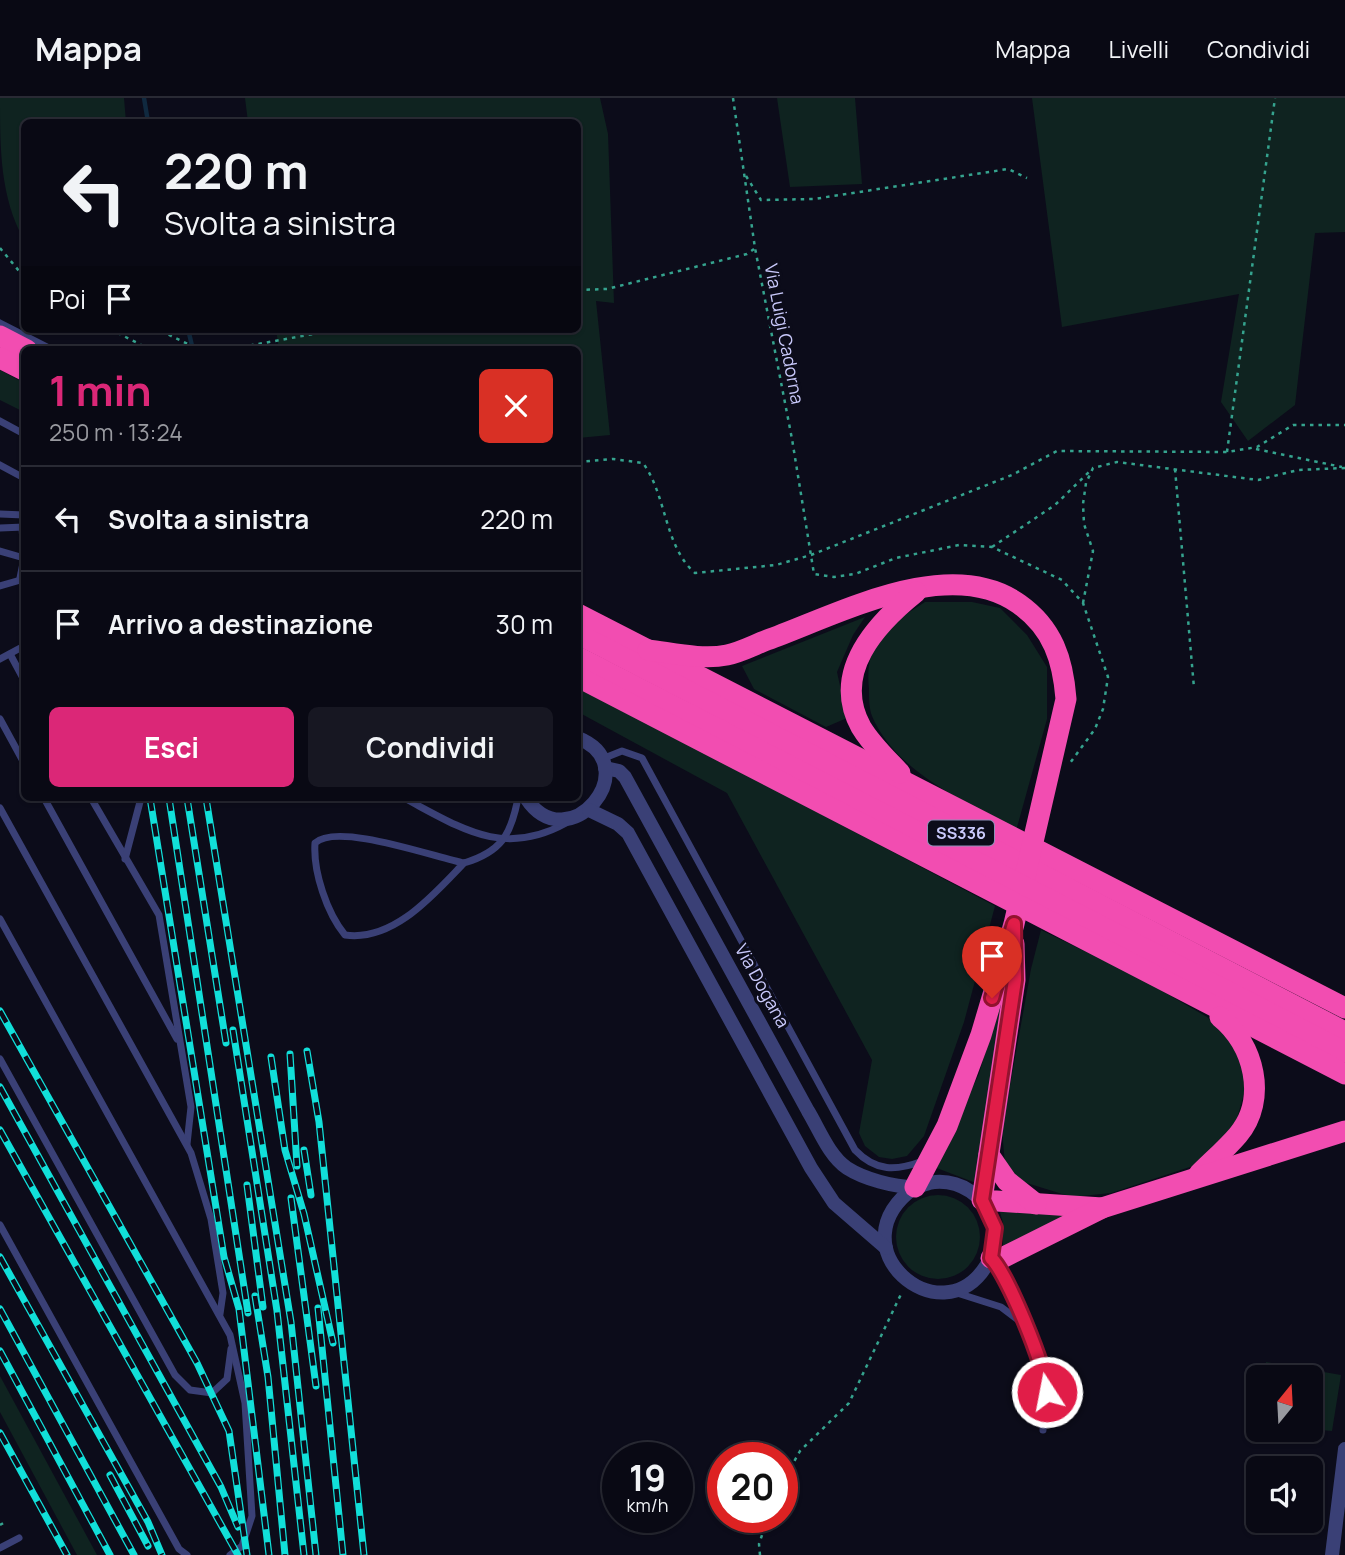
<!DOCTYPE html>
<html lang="it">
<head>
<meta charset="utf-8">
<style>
	:root { --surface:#090914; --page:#171722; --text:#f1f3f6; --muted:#999aa0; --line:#292a34; --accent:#db2777 }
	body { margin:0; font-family:Manrope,sans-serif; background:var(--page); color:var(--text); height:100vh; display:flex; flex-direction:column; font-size:26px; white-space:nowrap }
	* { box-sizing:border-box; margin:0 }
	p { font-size:23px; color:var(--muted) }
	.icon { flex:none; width:38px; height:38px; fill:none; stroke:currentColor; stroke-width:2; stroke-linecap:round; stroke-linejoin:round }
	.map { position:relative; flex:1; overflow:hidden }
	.side { position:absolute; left:21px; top:248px; width:560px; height:455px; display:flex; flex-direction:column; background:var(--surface); border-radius:10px; box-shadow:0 2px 5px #0004,0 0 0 2px var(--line) }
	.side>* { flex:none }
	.guide { position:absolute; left:21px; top:21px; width:560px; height:214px; border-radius:10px; box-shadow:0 2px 5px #0004,0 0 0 2px var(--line); background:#090914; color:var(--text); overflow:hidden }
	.needle { width:46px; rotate:18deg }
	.fabs { position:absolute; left:1246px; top:1267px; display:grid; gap:14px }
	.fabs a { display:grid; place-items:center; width:77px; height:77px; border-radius:10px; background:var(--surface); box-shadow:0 2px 5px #0004,0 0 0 2px var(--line); font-size:35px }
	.speed { position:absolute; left:602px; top:1344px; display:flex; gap:14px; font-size:35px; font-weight:700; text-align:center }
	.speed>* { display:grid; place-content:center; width:91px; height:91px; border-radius:50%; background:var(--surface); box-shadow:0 2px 5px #0004,0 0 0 2px var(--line); line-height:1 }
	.speed small { font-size:18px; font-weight:400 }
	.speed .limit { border:10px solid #d22; background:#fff; color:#111 }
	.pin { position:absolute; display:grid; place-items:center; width:60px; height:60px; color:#fff; margin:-72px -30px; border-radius:50% 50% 50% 0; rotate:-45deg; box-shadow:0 0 7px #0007 }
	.pin .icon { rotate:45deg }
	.me { position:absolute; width:77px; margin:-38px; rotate:349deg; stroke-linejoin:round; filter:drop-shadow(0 0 5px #0008) }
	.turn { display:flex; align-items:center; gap:24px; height:147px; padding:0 28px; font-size:32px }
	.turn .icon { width:91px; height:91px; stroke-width:2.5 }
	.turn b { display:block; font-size:49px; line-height:60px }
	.then { display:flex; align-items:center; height:66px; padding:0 28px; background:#0003; gap:14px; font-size:26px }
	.round { display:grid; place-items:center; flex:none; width:74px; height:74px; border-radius:10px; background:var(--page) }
	.overview { display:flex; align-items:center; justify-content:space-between; height:119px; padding:0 28px }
	h1 { font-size:42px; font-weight:700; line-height:52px; color:var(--accent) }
	.button { display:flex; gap:14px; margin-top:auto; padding:14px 28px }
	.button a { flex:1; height:80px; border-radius:10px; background:var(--accent); color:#fff; font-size:28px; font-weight:700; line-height:80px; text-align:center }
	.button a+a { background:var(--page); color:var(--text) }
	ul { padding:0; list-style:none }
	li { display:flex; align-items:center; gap:21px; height:105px; padding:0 28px; border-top:2px solid var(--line) }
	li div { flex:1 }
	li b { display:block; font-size:26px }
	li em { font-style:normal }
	header { display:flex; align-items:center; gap:42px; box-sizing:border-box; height:98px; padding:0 35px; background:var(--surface); border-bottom:2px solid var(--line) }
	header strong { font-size:33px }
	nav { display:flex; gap:38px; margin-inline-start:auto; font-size:24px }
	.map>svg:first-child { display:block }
</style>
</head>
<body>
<header>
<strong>Mappa</strong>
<nav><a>Mappa</a><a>Livelli</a><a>Condividi</a></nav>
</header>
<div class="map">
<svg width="1345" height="1457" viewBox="0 0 1345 1457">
	<rect width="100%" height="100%" fill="#0c0c1a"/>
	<!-- green -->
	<g fill="#0f2320">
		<path d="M0,0H124L126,24H24V142C0,99 0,50 0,0Z"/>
		<polygon points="245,0 600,0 608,36 614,205 596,203 610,337 578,340 578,252 279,252 276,231 578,231 578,24 248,24"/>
		<polygon points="777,0 855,0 862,86 790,89"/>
		<polygon points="1032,0 1345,0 1345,134 1315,135 1295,307 1248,343 1221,304 1239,196 1062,229"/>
		<polygon points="0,272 24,285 24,314 0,302"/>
		<path d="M925,504H972L1000,510L1027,537L1047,569V621L1016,733C966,703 896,675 872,618C869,610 869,600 869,591C864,544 888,527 925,504Z"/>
		<polygon points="865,519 853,537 837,574 847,620 826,629 754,591 742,568"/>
		<polygon points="578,588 995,808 964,924 924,1038 907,1058 892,1061 879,1059 865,1048 859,1035 872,962 727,695 578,614"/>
		<polygon points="1041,832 1138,879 1207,919 1239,949 1246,988 1236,1024 1227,1039 1196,1067 1111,1095 1072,1099 1017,1082 1005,1066 1002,1032 1031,871"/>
		<polygon points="1008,874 976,1085 934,1069 979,976"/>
		<circle cx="938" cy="1139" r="42"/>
		<polygon points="998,1107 1083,1113 1003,1152 1003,1125"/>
		<polygon points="1266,1264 1341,1277 1332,1333 1311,1331 1311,1279 1263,1279"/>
		<polygon points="0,1278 97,1457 77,1457 0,1314"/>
	</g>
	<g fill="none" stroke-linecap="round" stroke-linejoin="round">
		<!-- stream -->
		<g stroke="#10293f" stroke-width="4.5">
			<polyline points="144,0 148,24"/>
			<polyline points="188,231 193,252"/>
		</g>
		<!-- path -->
		<g stroke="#35a38e" stroke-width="2.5" stroke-dasharray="3.5 5" stroke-linecap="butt">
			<polyline points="733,0 755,150 792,341 814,476 834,479 855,476 896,460 959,447 992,449 1062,482 1083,505 1108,579 1103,611 1095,631 1070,665"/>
			<polyline points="746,78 761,102 814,101 1008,71 1027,80"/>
			<polyline points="0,150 24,179"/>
			<polyline points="578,192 607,191 747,156 754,151"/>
			<polyline points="110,231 151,252"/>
			<polyline points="161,233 200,252"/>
			<polyline points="225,252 341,231"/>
			<polyline points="1256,351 1342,369"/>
			<polyline points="1227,354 1275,0"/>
			<path d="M578,364L613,361L643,365C667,398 664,448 695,475L776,467L811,457L1012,377L1057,353L1227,354L1257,349L1293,327H1345"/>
			<polyline points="1175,371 1194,590"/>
			<polyline points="992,449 1055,407 1091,372"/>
			<polyline points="1083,505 1093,453 1084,426 1083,406 1086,385 1093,370 1117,364 1258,382 1298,372 1345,370"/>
			<polyline points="782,1385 800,1353 849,1305 902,1194"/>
			<polyline points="0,1427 7,1423"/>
			<polyline points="760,1457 759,1446 768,1419"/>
		</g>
		<!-- lane -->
		<g stroke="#3a4076" stroke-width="7">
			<polyline points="0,225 53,252"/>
			<polyline points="0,323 24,336"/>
			<polyline points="0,367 24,380"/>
			<polyline points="0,416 24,417"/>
			<polyline points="0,430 24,429"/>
			<polyline points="0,453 24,460"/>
			<polyline points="20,480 24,460 22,429"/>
			<polyline points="0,488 24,481"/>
			<polyline points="10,556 24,582"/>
			<polyline points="0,561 24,548"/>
			<polyline points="0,621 24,665"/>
			<path d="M602,661L622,653L642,660L855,1052C876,1074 896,1073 923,1063"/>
			<polyline points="44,700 177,941"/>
			<polyline points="91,700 159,817 191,1009 187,1046"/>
			<path d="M404,700C461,730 503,760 566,725"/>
			<polyline points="0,710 191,1055 211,1121 223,1195 220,1216"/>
			<polyline points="125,761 141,700"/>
			<path d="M464,765C434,796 394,844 345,837C327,815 313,774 315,745C337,724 434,759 464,765C501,754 511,737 518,700"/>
			<polyline points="0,821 230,1237 245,1305 252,1418 242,1448 230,1457"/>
			<polyline points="0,961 175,1277 190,1292 212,1295 227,1281 231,1251"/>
			<polyline points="0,1127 179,1451 187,1457"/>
			<polyline points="997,1165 1002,1170 1046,1278 1043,1332"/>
			<polyline points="957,1195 1001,1209 1021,1224"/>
			<polyline points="0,1450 19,1440"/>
		</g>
		<!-- street -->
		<g stroke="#3a4076" stroke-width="14">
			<path d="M605,670L619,673L625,679L808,1013C819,1031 829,1058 847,1070C864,1081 894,1089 914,1089C921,1089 928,1084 935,1084C960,1082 985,1098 992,1122C997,1138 995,1154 986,1168C941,1240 832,1149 915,1089"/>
			<path d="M526,700C568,764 648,668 578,640"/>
			<polyline points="589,712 618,726 628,735 811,1070 834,1105 886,1150"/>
			<polyline points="1332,1457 1345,1351"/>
		</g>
		<!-- highway -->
		<g stroke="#f24db1" stroke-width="21">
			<polyline points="0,238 27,252"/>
			<polyline points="0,260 24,272"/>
			<polyline points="578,516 1345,910"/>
			<polyline points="578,536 1345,934"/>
			<path d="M648,552C673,555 702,562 727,557C741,554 754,547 767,542C839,516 949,456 1019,506C1053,530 1063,562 1066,601L1014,826L981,937L947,1028L915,1089"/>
			<polyline points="578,559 1345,954"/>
			<polyline points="578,579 1345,976"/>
			<path d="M900,675C886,660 871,646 861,629C831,574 876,526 916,494"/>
			<polyline points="1014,846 1015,882 982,1102 1102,1110"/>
			<polyline points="989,1057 1007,1083 1036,1106"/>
			<path d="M1199,1076C1212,1063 1226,1051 1238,1037C1268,1001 1254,946 1220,919"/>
			<polyline points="991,1160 1004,1159 1102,1110 1345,1033"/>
		</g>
		<defs>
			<g id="rail">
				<polyline points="150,700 224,1159 239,1211 269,1457"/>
				<polyline points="169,700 248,1215"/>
				<polyline points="187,700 226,945"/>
				<polyline points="206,700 291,1224 316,1457"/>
				<polyline points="0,913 197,1265 229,1333 247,1457"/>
				<polyline points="233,932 277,1213 304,1457"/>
				<polyline points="307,953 319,1024 364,1457"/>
				<polyline points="290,956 297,1068"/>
				<polyline points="271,959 285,1052 304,1116 333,1245"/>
				<polyline points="0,989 221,1389 238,1429"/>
				<polyline points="0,1032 238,1457"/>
				<polyline points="304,1052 311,1097"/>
				<polyline points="247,1087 263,1209"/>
				<polyline points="291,1100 316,1288"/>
				<polyline points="0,1159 148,1424 162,1457"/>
				<polyline points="255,1198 268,1279 285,1457"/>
				<polyline points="318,1210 343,1457"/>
				<polyline points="0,1211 134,1457"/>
				<polyline points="0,1253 110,1457"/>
				<polyline points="0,1335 67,1457"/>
				<polyline points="110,1377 148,1448"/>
			</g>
		</defs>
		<!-- rail casing -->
		<use href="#rail" stroke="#11dfd9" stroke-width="7"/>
		<!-- rail -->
		<use href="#rail" stroke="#0c0c1a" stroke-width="4.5" stroke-dasharray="13" stroke-linecap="butt"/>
	</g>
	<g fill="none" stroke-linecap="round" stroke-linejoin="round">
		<defs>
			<path id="route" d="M992,900L1014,826L1015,882L982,1102L995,1130L991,1160C1007,1175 1046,1270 1047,1294"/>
		</defs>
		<!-- route casing -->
		<use href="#route" stroke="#92132f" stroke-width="18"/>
		<!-- route -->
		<use href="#route" stroke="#e11d48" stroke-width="12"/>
	</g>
	<g text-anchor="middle" stroke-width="6" stroke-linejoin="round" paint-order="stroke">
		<!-- shield labels -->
		<rect fill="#0c0c1a" stroke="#9090b8" stroke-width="2" x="928" y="722.5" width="66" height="25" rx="5"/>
		<g font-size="16" font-weight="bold" fill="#c9c9fb">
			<text x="961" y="741">SS336</text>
		</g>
		<!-- street labels -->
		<g font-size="18" fill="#c9c9fb" stroke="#0c0c1a">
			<text transform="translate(784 236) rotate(79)" y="6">Via Luigi Cadorna</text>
			<text transform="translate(762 888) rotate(61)" y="6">Via Dogana</text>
		</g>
	</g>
</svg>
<div class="fabs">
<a><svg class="needle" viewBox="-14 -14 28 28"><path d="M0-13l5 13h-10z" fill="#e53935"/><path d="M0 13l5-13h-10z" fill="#999aa0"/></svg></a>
<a><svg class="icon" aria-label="sound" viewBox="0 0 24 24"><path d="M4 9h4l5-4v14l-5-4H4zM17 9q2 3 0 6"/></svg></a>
</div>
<div class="speed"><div>19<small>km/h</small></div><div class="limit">20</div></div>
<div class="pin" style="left:992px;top:900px;background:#d93025"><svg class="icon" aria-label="arrive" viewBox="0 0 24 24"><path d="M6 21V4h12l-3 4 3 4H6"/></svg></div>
<svg class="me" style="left:1047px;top:1294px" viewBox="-20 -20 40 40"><circle r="17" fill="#e11d48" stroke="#fff" stroke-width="3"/><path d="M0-11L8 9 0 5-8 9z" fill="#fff"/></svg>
<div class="guide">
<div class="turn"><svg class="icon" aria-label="left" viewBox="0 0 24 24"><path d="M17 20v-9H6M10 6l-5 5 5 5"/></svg><div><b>220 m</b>Svolta a sinistra</div></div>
<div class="then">Poi<svg class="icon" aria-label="arrive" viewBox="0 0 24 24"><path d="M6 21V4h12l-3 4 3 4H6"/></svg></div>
</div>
<section class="side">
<div class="overview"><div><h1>1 min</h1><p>250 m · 13:24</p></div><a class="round" style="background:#d93025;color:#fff"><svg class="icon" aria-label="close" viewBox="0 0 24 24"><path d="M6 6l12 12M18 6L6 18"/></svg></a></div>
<ul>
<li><svg class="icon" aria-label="left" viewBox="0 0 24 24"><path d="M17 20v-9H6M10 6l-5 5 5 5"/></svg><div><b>Svolta a sinistra</b></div><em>220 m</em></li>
<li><svg class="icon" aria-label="arrive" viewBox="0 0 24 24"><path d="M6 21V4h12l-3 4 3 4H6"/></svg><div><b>Arrivo a destinazione</b></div><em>30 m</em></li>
</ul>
<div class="button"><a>Esci</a><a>Condividi</a></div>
</section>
</div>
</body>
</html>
